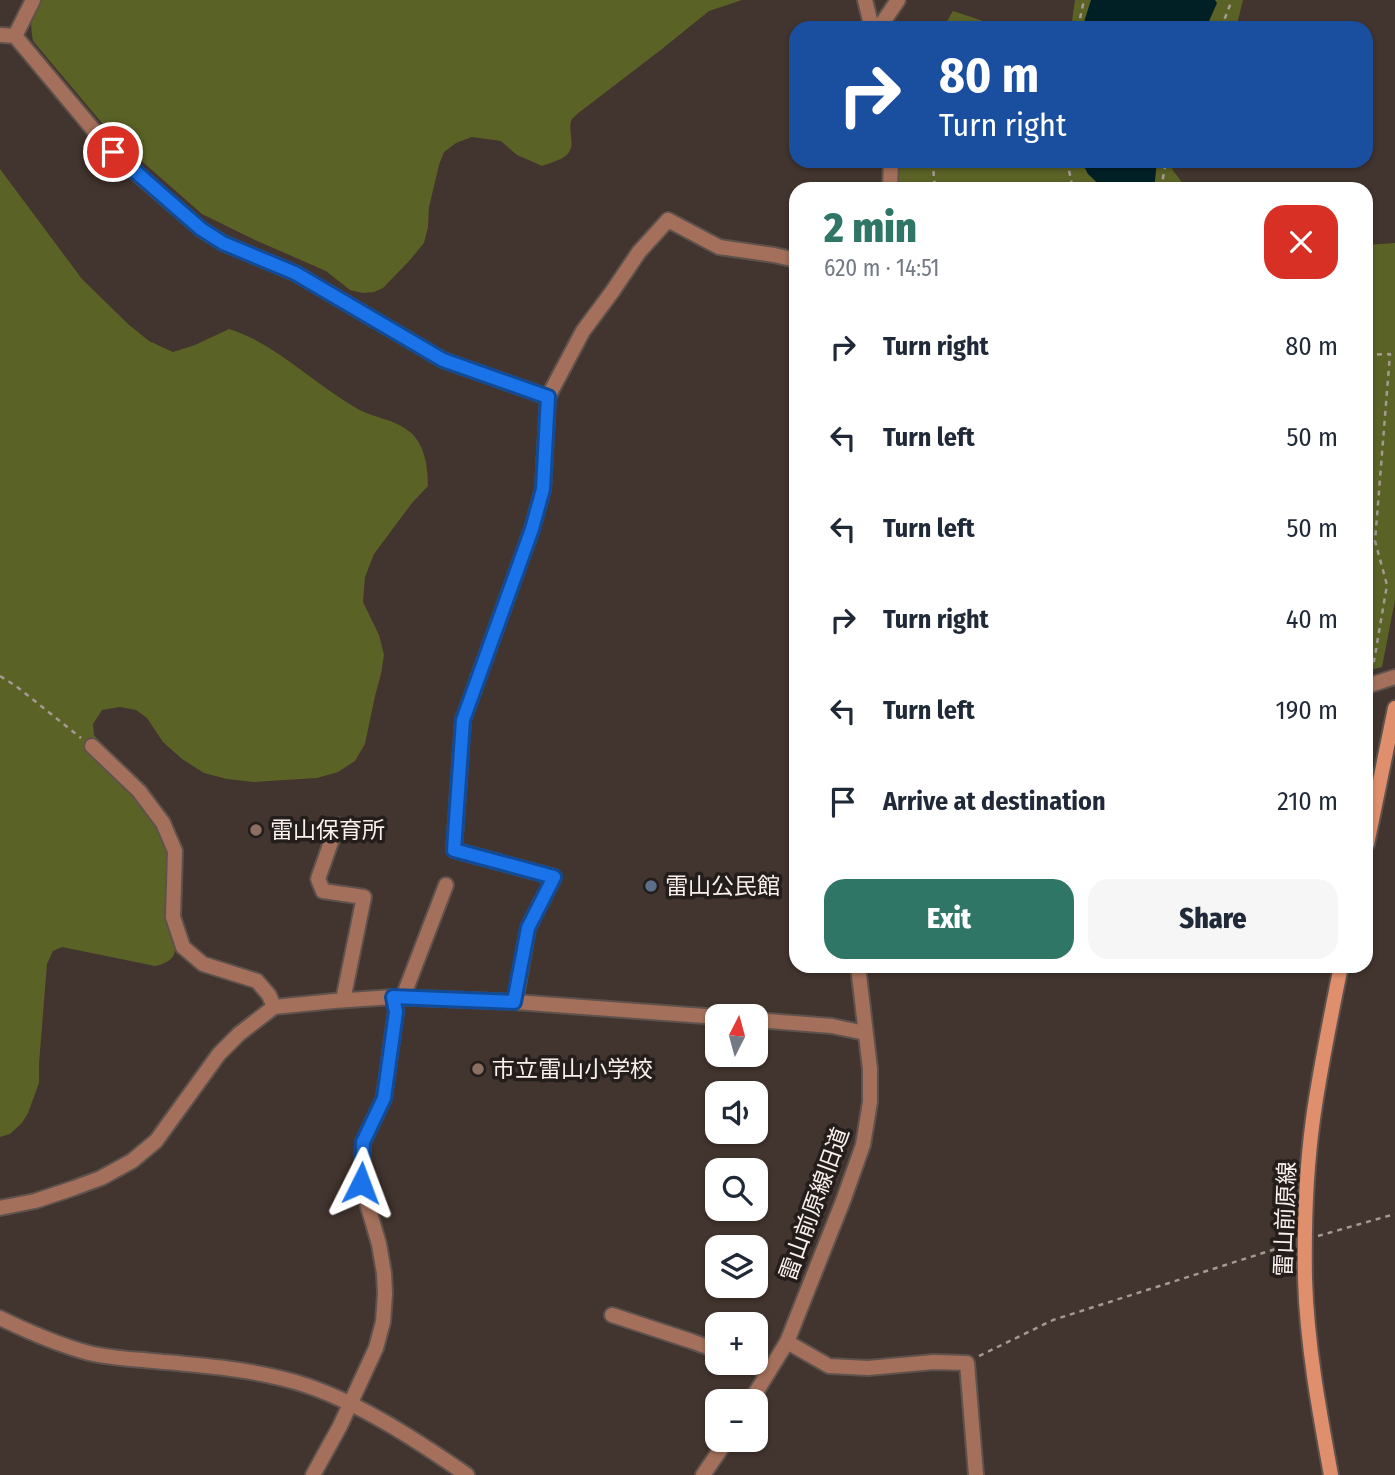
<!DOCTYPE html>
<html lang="en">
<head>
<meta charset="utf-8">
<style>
	:root { --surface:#fff; --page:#f6f6f7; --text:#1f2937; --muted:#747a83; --accent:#307666 }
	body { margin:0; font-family:"Fira Sans Condensed","Noto Sans JP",sans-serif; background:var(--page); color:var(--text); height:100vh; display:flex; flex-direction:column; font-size:26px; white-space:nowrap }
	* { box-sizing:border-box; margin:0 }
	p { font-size:23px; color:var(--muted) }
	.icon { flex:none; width:38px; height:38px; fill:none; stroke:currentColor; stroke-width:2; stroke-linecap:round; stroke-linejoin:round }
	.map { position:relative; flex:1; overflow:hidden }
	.side { position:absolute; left:789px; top:182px; width:584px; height:791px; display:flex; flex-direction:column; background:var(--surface); border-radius:21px; box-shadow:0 2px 5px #0004 }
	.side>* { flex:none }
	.guide { position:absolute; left:789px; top:21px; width:584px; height:147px; border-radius:21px; box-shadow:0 2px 5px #0004; background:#1a4fa0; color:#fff; overflow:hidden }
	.needle { width:46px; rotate:6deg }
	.buttons { position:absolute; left:705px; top:1004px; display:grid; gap:14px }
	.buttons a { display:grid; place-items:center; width:63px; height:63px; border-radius:14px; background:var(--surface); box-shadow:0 2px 5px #0004; font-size:35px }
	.pin { position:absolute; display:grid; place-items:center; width:60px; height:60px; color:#fff; margin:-30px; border:4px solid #fff; border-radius:50%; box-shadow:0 2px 7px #0007 }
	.me { position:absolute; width:77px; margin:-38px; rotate:3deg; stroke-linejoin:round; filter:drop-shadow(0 0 5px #0008) }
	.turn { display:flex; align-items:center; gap:24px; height:147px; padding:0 35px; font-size:32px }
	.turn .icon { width:91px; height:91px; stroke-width:2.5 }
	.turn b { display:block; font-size:49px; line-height:60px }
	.round { display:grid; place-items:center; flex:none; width:74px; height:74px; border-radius:21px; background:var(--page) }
	.headline { display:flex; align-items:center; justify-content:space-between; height:119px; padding:0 35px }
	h1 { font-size:42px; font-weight:800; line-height:52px; color:var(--accent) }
	.cta { display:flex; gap:14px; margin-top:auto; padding:14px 35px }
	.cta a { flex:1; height:80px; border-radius:21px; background:var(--accent); color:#fff; font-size:28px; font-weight:800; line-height:80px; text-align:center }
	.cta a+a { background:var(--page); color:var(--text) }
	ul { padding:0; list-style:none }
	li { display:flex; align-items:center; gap:21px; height:91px; padding:0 35px }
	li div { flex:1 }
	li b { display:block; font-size:26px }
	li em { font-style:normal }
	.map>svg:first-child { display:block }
</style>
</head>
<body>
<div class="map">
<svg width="1395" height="1475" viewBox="0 0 1395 1475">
	<rect width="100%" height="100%" fill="#42342e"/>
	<!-- green -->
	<g fill="#5b6226">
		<path d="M40,0H742L709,11L662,49L581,111C578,113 574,117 572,119C566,132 579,147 564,157C558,161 549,163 542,166L517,155L501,141L472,137L456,143L444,152L439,165L429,207L428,227L424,243L410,260L383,288L374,292L363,293L350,290L326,271L255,240L202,214L112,135L33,41C30,24 30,15 40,0Z"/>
		<polygon points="1075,0 1243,0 1236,28 1071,28"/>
		<polygon points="953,11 1004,28 943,28"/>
		<polygon points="897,161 1176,161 1172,169 1187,189 896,189"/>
		<path d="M0,169L82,279L128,324L149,341L173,352L195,345L229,329C275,343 314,384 356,408C373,418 395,419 410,432C425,445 428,467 428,486L412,503L374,554L365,577L363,602L379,635L384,655L381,674L375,696L365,744L355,761L338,772L317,778L254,782L227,779L204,773L182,759L163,742L147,718L136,710L120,707L102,710L93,724L94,735C112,755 125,779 140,802C150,819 164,835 167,855C170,875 164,895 165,915C166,937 192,957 155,966L62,947L53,951L47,964L39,1064V1083L28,1113L22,1123L10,1134L0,1137Z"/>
		<polygon points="1395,243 1395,600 1382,667 1367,671 1367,245"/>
	</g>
	<!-- water -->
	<g fill="#002026">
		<polygon points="1091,0 1215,0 1217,3 1206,28 1084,28 1084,22"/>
		<polygon points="1081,161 1157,161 1154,189 1104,189 1088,174"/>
	</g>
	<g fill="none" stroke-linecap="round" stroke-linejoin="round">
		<defs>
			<g id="minor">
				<polyline points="879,28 898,0"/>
				<polyline points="0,35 15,36 112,152 201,229 223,243 295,273 443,360 548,397"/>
				<polyline points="15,36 33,0"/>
				<polyline points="1367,686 1395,677"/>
				<polyline points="92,746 139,791 163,823 175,851 173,917 183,947 203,964 257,981 269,995 274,1007"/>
				<polyline points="337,825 318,879 323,891 364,897 343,1000"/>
				<polyline points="403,997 446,885"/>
				<polyline points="515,1002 528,928 554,877 454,850 463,720 532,529 543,489 548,397 583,331 612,292 639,252 668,220 719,247 774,255 796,260"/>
				<polyline points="756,1020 832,1026 865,1033"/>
				<polyline points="0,1208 35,1201 74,1188 101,1178 132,1161 156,1141 219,1054 239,1034 274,1007 334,1001 393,997 515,1002 718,1017"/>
				<polyline points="612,1315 691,1341 718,1351"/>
				<polyline points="787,1342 829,1366 868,1368 934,1362 967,1363 976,1475"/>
				<polyline points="748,1363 769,1371"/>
				<polyline points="313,1475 340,1426 376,1348 383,1322 385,1294 384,1273 379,1244 361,1183 363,1142 384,1098 396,1011 393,997"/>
			</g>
			<g id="tertiary">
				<polyline points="865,0 872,28"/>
				<polyline points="890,189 891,161"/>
				<path d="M0,1318C29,1332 59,1345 89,1353C110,1358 132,1359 153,1361C197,1365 241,1368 284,1379C347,1394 415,1439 467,1475"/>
				<polyline points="750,1402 787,1342 843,1201 863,1145 870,1102 870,1069 858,966"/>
				<polyline points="703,1475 727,1440"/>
			</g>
			<g id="secondary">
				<polyline points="1367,844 1395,708"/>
				<path d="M1331,1475C1319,1410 1307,1345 1305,1279C1304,1226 1306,1171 1313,1119C1320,1068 1331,1016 1341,966"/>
			</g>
		</defs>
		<!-- minor casing -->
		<use href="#minor" stroke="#5f524c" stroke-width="18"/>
		<!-- tertiary casing -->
		<use href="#tertiary" stroke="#5f524c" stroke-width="18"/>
		<!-- secondary casing -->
		<use href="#secondary" stroke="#5f524c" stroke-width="18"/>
		<!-- path -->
		<g stroke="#a49994" stroke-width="2.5" stroke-dasharray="5 5" stroke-linecap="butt">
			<polyline points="1078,28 1084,0"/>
			<polyline points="1221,28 1232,0"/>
			<polyline points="933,161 934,181 939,189"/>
			<polyline points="1067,161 1073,189"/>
			<polyline points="933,189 934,181"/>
			<polyline points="1161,189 1166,161"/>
			<polyline points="1367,355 1390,354 1375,541 1387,585 1374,661 1367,664"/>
			<polyline points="0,676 16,686 81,738"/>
			<polyline points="1318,1236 1395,1214"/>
			<polyline points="979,1356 1053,1320 1288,1245"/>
		</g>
		<!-- minor -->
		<use href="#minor" stroke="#a4705b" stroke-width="14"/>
		<!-- tertiary -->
		<use href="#tertiary" stroke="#a4705b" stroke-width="14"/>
		<!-- secondary -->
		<use href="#secondary" stroke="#e08f6d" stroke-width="14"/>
	</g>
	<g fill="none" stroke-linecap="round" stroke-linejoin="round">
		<defs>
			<polyline id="route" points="113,152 201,229 223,243 295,273 443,360 548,397 543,489 532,529 463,720 454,850 554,877 528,928 514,1002 393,997 396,1012 384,1098 363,1142 361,1183"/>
		</defs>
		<!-- route casing -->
		<use href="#route" stroke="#114b97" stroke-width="18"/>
		<!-- route -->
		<use href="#route" stroke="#1a73e8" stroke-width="12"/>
	</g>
	<!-- markers -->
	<g fill="#8d6e63" stroke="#231d1b" stroke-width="2.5">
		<circle cx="256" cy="830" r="7"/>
		<circle cx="478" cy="1069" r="7"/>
	</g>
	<circle fill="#5c6f8a" stroke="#231d1b" stroke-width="2.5" cx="651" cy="886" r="7"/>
	<g text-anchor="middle" stroke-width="7" stroke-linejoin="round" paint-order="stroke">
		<!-- poi labels -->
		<g font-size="23" fill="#f9f0ec" stroke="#231d1b" text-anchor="start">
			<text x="270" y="838">雷山保育所</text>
			<text x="665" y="894">雷山公民館</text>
			<text x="492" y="1077">市立雷山小学校</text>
		</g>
		<!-- street labels -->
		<g font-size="23" fill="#f9f0ec" stroke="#231d1b">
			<text transform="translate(814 1204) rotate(-70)" y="8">雷山前原線旧道</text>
			<text transform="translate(1285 1219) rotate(-88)" y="8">雷山前原線</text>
		</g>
	</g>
</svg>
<div class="buttons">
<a><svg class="needle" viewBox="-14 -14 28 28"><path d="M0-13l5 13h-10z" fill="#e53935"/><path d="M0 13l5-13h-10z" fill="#747a83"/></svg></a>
<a><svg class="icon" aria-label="sound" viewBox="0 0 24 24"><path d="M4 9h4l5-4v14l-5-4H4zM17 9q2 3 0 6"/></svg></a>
<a><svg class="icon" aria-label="search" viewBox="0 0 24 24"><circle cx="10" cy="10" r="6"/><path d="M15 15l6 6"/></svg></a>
<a><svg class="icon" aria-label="layers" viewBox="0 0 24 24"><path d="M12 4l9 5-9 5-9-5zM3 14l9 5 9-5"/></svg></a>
<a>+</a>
<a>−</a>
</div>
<div class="pin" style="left:113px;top:152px;background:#d93025"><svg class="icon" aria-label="arrive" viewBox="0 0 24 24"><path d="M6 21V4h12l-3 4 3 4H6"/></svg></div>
<svg class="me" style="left:361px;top:1183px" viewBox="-20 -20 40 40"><path d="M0-17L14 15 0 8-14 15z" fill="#1a73e8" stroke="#fff" stroke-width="4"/></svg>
<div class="guide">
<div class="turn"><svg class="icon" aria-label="right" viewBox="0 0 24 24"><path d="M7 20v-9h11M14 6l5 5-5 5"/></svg><div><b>80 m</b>Turn right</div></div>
</div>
<section class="side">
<div class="headline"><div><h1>2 min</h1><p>620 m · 14:51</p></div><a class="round" style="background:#d93025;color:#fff"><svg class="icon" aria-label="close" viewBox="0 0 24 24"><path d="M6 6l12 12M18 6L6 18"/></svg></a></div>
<ul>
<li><svg class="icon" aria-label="right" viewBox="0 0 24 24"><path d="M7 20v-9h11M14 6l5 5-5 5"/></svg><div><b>Turn right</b></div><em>80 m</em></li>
<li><svg class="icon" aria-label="left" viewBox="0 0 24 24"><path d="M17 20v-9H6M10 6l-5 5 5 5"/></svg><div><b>Turn left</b></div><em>50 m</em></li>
<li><svg class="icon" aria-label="left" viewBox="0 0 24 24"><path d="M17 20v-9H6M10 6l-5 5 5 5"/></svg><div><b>Turn left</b></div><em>50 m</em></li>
<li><svg class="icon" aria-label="right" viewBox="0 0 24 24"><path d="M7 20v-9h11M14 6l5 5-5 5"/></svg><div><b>Turn right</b></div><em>40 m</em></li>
<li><svg class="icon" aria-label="left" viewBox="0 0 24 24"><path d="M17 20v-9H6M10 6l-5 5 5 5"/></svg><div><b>Turn left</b></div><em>190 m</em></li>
<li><svg class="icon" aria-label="arrive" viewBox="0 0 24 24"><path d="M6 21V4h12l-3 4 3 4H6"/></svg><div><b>Arrive at destination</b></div><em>210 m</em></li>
</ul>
<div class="cta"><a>Exit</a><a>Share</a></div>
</section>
</div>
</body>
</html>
